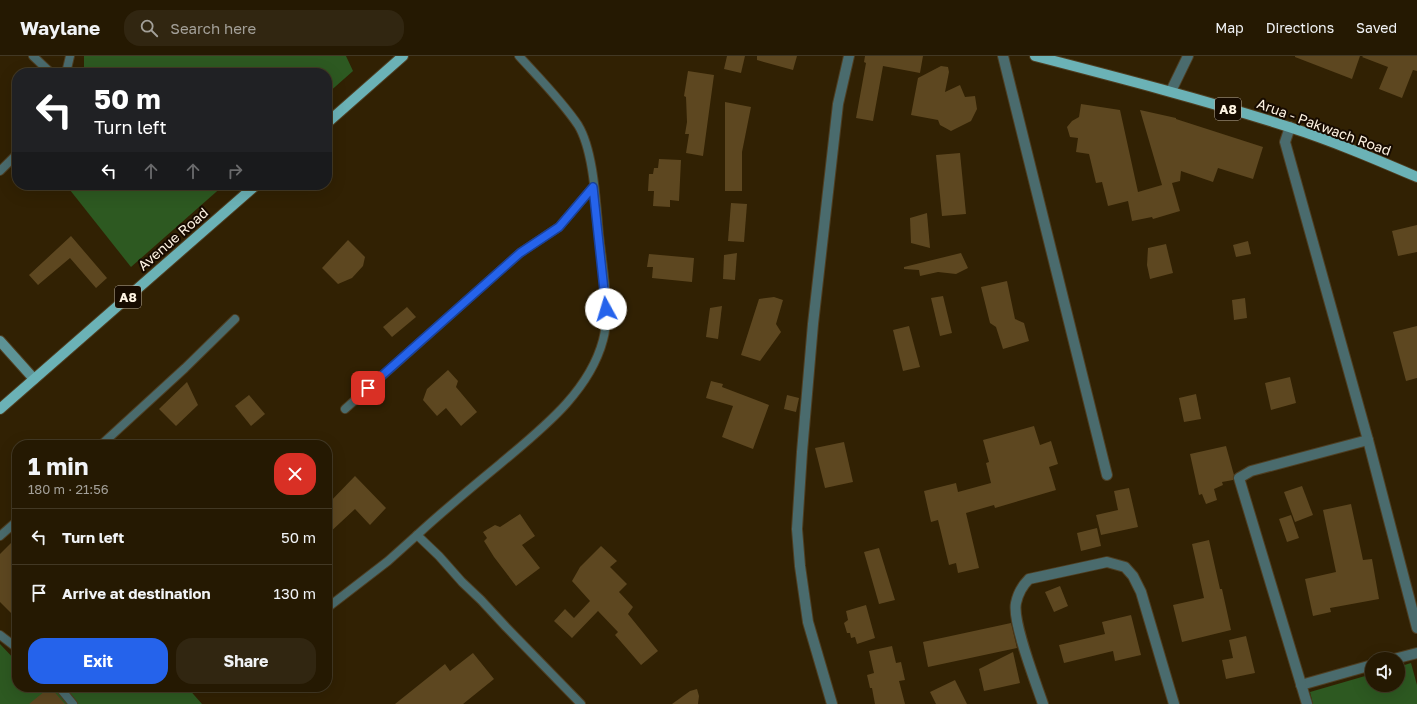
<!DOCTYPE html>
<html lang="en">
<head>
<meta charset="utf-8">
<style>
	:root { --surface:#251902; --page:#312611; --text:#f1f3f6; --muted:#a3a099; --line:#423824; --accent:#2563eb }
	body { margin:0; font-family:"Golos Text",sans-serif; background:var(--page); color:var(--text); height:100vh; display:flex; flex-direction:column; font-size:15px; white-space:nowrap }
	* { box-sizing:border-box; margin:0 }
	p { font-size:13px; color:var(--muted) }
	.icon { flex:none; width:22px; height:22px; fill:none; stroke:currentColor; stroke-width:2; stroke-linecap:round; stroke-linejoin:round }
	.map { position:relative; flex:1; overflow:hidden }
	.drawer { position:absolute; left:12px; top:384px; width:320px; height:252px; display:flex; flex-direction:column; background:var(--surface); border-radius:16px; box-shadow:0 4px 16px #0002,0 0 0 1px var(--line) }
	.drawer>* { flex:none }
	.guide { position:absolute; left:12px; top:12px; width:320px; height:122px; border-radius:16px; box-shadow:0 4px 16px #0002,0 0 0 1px var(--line); background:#202124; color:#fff; overflow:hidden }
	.controls { position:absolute; left:1365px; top:596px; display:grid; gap:8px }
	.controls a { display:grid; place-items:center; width:40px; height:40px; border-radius:50%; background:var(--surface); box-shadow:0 4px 16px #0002,0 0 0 1px var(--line); font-size:20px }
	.pin { position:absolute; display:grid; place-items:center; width:34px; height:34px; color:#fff; margin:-17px; border-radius:8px; box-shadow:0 2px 6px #0006 }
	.me { position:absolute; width:44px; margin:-22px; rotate:354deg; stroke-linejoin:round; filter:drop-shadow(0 0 3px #0008) }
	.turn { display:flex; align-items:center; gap:14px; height:84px; padding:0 16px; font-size:18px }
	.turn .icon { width:52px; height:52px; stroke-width:2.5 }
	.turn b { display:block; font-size:28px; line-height:34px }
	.lanes { display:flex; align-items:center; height:38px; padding:0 16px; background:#0003; justify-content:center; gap:20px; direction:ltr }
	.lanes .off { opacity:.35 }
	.round { display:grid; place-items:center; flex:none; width:42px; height:42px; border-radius:16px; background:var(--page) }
	.headline { display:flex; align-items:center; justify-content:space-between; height:68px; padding:0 16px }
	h1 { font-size:24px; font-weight:700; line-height:30px }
	.action { display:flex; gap:8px; margin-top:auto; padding:8px 16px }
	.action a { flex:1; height:46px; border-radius:16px; background:var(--accent); color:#fff; font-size:16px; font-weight:700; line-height:46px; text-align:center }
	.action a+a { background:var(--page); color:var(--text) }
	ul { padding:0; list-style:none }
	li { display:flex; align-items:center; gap:12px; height:56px; padding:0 16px; border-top:1px solid var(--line) }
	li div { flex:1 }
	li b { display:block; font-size:15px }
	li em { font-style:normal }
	header { display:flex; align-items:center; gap:24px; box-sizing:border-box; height:56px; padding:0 20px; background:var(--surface); border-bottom:1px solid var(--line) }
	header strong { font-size:19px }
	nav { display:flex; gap:22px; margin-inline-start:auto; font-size:14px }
	.search { width:280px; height:36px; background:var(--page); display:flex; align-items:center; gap:10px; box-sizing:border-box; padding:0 14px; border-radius:16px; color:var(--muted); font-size:15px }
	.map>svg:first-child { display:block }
</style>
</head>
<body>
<header>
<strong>Waylane</strong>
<div class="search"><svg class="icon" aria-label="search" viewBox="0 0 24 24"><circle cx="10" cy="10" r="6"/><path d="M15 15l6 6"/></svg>Search here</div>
<nav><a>Map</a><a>Directions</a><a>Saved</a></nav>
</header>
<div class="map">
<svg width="1417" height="648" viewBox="0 0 1417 648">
	<rect width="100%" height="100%" fill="#312103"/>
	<!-- green -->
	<g fill="#2d5921">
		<polygon points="84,0 346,0 353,15 327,38 327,17 84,17"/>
		<polygon points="66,129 224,129 131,211"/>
		<polygon points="0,588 17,606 17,631 187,631 202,648 0,648"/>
		<polygon points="1411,607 1417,629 1417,648 1313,648 1310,636 1372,618 1372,629 1398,629 1398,611"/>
	</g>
	<!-- building -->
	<g fill="#5d4720">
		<polygon points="727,0 745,0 741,17 724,13"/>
		<polygon points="757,0 797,0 793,14 757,4"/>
		<polygon points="865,0 923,0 920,17 883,10 873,65 856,62 866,7 864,6"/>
		<polygon points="1295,0 1360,0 1352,23 1295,1"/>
		<polygon points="1363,0 1417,0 1417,15 1413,14 1402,42 1379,33 1388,11 1362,1"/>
		<polygon points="941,10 948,11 949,16 945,36 960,29 965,41 975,40 977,53 971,65 951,75 940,69 938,64 911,59 918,22"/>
		<polygon points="688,15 714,19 703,100 686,97 689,78 685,78 687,66 686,41 684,40"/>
		<polygon points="725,46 751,51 742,96 742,135 725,135"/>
		<polygon points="1081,48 1120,54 1138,136 1162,129 1140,54 1176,62 1176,63 1263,91 1253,123 1218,112 1213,126 1181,115 1180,125 1172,127 1180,155 1153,163 1152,161 1132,165 1128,145 1108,150 1102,126 1096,127 1089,98 1076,96 1078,82 1070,81 1067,71 1072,65 1079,61"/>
		<polygon points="960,97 966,158 942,160 936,99"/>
		<polygon points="659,103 681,104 679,145 670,144 670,151 653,150 654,135 648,135 649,118 653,118 654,112 658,112"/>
		<polygon points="731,147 747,148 744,186 728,185"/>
		<polygon points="927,157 930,192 911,187 910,162"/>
		<polygon points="1417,169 1417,196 1398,200 1392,175"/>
		<polygon points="71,180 107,222 96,232 70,202 38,229 29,219"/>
		<polygon points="348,184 365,201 363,210 352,222 338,228 322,212"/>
		<polygon points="1248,185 1251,198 1236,201 1233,189"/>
		<polygon points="1166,188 1173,217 1150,223 1147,209 1148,192"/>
		<polygon points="737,197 735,224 723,223 724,199"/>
		<polygon points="961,197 968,212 956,218 938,216 920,220 919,214 904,213 904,211"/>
		<polygon points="649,198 694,202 692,226 652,222 653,211 647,211"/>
		<polygon points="1007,225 1015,263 1024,267 1029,285 1003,293 996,271 990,267 981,231"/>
		<polygon points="943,240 952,277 940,280 931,242"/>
		<polygon points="774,241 783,244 776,268 781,276 760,305 741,299 759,243"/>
		<polygon points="1245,242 1247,262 1234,264 1232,244"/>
		<polygon points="722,250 718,283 706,281 710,252"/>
		<polygon points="407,251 416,261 392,281 383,271"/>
		<polygon points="909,270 920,311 903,315 893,274"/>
		<polygon points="1417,270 1417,322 1406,325 1393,276"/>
		<polygon points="448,314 458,325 456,331 477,356 461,370 446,352 437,360 423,344 427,333"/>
		<polygon points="1290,321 1296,347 1271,354 1265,327"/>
		<polygon points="711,325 723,328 722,331 769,349 753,393 722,381 733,350 706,342"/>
		<polygon points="187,326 198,349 176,370 159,353"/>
		<polygon points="1196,338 1201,363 1184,366 1179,342"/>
		<polygon points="249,339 265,358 251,370 235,350"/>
		<polygon points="787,339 799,342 796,356 784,353"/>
		<polygon points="1034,370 1040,389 1051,385 1058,408 1049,411 1056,434 995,452 994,449 966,457 979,512 958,517 956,507 949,509 938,464 931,466 924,435 956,427 958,436 991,427 986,407 989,406 983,384"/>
		<polygon points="844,386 853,426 825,432 815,392"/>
		<polygon points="1226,390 1234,419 1233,424 1222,426 1223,429 1214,433 1217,444 1206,448 1202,438 1199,439 1190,398"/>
		<polygon points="355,420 386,452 370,469 355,453 327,479 327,449"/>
		<polygon points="1302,430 1313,459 1295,466 1284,436"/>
		<polygon points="1129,432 1138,471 1101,479 1096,459 1118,454 1114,435"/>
		<polygon points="1351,448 1363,504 1372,503 1379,543 1330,552 1331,556 1313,560 1305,523 1336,516 1323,454"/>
		<polygon points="520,458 535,480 522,489 540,512 516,530 494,501 484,485 487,482 483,476 495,469 500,471"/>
		<polygon points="1291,459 1299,482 1287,486 1279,463"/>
		<polygon points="1097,472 1101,490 1081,495 1077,477"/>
		<polygon points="17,481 17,563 0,546 0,498"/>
		<polygon points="1209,484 1220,533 1222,533 1231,574 1182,586 1173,549 1204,542 1192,488"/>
		<polygon points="601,490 617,505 610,511 627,528 619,536 633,551 628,558 658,595 641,609 615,579 618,576 598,555 572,582 554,565 565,553 574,562 590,545 572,525 580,511"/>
		<polygon points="879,492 895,544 879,548 864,496"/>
		<polygon points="1060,530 1068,550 1054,556 1045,536"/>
		<polygon points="866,549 875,582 857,588 855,581 851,582 850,577 847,577 844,567 848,564 846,555"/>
		<polygon points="1131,559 1141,599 1115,605 1113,595 1064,607 1059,589 1105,578 1102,566"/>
		<polygon points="1011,567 1017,592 928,611 923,586"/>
		<polygon points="1246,580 1255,617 1226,623 1222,604 1233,602 1229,584"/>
		<polygon points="892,590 896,607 901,606 905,624 899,625 905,648 875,648 872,632 870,632 867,619 874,617 869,595"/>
		<polygon points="1013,596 1020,627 984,635 979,613"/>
		<polygon points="473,597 494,623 463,648 395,648 445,608 450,615"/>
		<polygon points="955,624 967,648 936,648 930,636"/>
		<polygon points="50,631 65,648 29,648"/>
		<polygon points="697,633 699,640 698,648 672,648 690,635"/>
	</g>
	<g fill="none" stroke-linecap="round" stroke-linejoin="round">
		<defs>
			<g id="lane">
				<polyline points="33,0 51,17"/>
				<path d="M519,0C539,22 562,45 578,69C594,95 596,149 599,179C602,208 611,256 603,284C589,337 540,374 500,408C472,431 444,454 417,479L439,500L462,526L481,544L506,571L581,648"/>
				<polyline points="66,17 70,0"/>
				<polyline points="0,115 17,98"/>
				<polyline points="345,353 520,197 559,171 593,131"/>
				<polyline points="101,389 185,312 235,263"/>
				<polyline points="0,480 17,465"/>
				<polyline points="327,552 388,505 417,479"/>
				<polyline points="0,579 17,592"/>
				<polyline points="59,631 73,648"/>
			</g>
			<g id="street">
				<polyline points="1003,0 1107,419"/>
				<polyline points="1171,35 1188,0"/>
				<polyline points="1290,71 1285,86 1368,384 1417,572"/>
				<polyline points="1394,603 1417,597"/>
				<polyline points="1301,629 1372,609"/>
				<polyline points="832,648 808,566 800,510 797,473 802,396 813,268 838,48 849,0"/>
				<path d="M1043,648C1036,627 1012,566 1016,547C1018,537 1022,530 1029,523L1107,506L1125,511L1133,520L1141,536L1174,648"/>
				<polyline points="1307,648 1239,422 1251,415 1368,384"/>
			</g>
			<polyline id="secondary" points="0,285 34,323"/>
			<g id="primary">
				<path d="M1035,0C1120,22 1205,44 1289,71C1333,85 1375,103 1417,121"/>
				<polyline points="327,67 403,0"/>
				<polyline points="0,353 256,129"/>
			</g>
		</defs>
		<!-- lane casing -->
		<use href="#lane" stroke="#4e3e22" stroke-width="10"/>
		<!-- street casing -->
		<use href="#street" stroke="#4e3e22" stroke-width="12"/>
		<!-- secondary casing -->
		<use href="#secondary" stroke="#4e3e22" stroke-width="12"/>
		<!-- primary casing -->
		<use href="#primary" stroke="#4e3e22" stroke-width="12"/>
		<!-- lane -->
		<use href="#lane" stroke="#4a6b6d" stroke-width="8"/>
		<!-- street -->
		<use href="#street" stroke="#4a6b6d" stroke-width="10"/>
		<!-- secondary -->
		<use href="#secondary" stroke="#5d9396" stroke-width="10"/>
		<!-- primary -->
		<use href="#primary" stroke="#6bb2b6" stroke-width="10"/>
	</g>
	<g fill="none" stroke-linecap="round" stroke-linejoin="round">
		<defs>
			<polyline id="route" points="368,332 520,197 559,171 593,131 606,253"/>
		</defs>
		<!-- route casing -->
		<use href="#route" stroke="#184099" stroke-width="10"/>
		<!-- route -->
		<use href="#route" stroke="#2563eb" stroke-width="7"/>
	</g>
	<g text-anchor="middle" stroke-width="4" stroke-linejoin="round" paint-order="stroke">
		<!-- shield labels -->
		<g fill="#170b00" stroke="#b9ad9e" stroke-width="1">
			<rect x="1215" y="42" width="26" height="22" rx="3"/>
			<rect x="115" y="230" width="26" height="22" rx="3"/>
		</g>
		<g font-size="13" font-weight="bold" fill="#fef3e2">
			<text x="1228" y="58">A8</text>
			<text x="128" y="246">A8</text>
		</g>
		<!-- street labels -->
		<g font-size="14" fill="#fef3e2" stroke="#170b00">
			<text transform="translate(1324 71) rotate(20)" y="5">Arua - Pakwach Road</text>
			<text transform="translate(173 183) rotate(-41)" y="5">Avenue Road</text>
		</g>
	</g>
</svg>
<div class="controls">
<a><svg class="icon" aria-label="sound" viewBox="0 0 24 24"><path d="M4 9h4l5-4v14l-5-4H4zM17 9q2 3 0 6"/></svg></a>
</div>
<div class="pin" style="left:368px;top:332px;background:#d93025"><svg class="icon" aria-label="arrive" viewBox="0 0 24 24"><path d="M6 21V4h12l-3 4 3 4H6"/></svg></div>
<svg class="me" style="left:606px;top:253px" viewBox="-20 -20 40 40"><circle r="19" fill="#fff"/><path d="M0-13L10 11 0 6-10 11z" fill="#2563eb"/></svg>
<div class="guide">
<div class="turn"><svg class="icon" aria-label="left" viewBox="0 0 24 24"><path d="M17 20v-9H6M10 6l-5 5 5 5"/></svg><div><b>50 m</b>Turn left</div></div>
<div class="lanes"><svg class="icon" aria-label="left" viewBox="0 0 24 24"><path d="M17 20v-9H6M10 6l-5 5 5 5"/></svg><svg class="icon off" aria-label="ahead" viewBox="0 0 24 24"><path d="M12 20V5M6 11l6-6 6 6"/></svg><svg class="icon off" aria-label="ahead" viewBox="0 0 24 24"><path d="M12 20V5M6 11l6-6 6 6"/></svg><svg class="icon off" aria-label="right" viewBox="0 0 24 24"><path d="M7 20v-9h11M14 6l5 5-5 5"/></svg></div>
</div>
<section class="drawer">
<div class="headline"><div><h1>1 min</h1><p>180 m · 21:56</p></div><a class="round" style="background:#d93025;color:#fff"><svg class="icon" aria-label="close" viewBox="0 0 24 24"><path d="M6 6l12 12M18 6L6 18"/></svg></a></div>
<ul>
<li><svg class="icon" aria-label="left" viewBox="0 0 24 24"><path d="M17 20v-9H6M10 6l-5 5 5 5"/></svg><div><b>Turn left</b></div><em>50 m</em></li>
<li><svg class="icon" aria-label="arrive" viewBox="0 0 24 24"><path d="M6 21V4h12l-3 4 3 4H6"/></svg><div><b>Arrive at destination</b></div><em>130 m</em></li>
</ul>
<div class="action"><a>Exit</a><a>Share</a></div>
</section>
</div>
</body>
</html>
